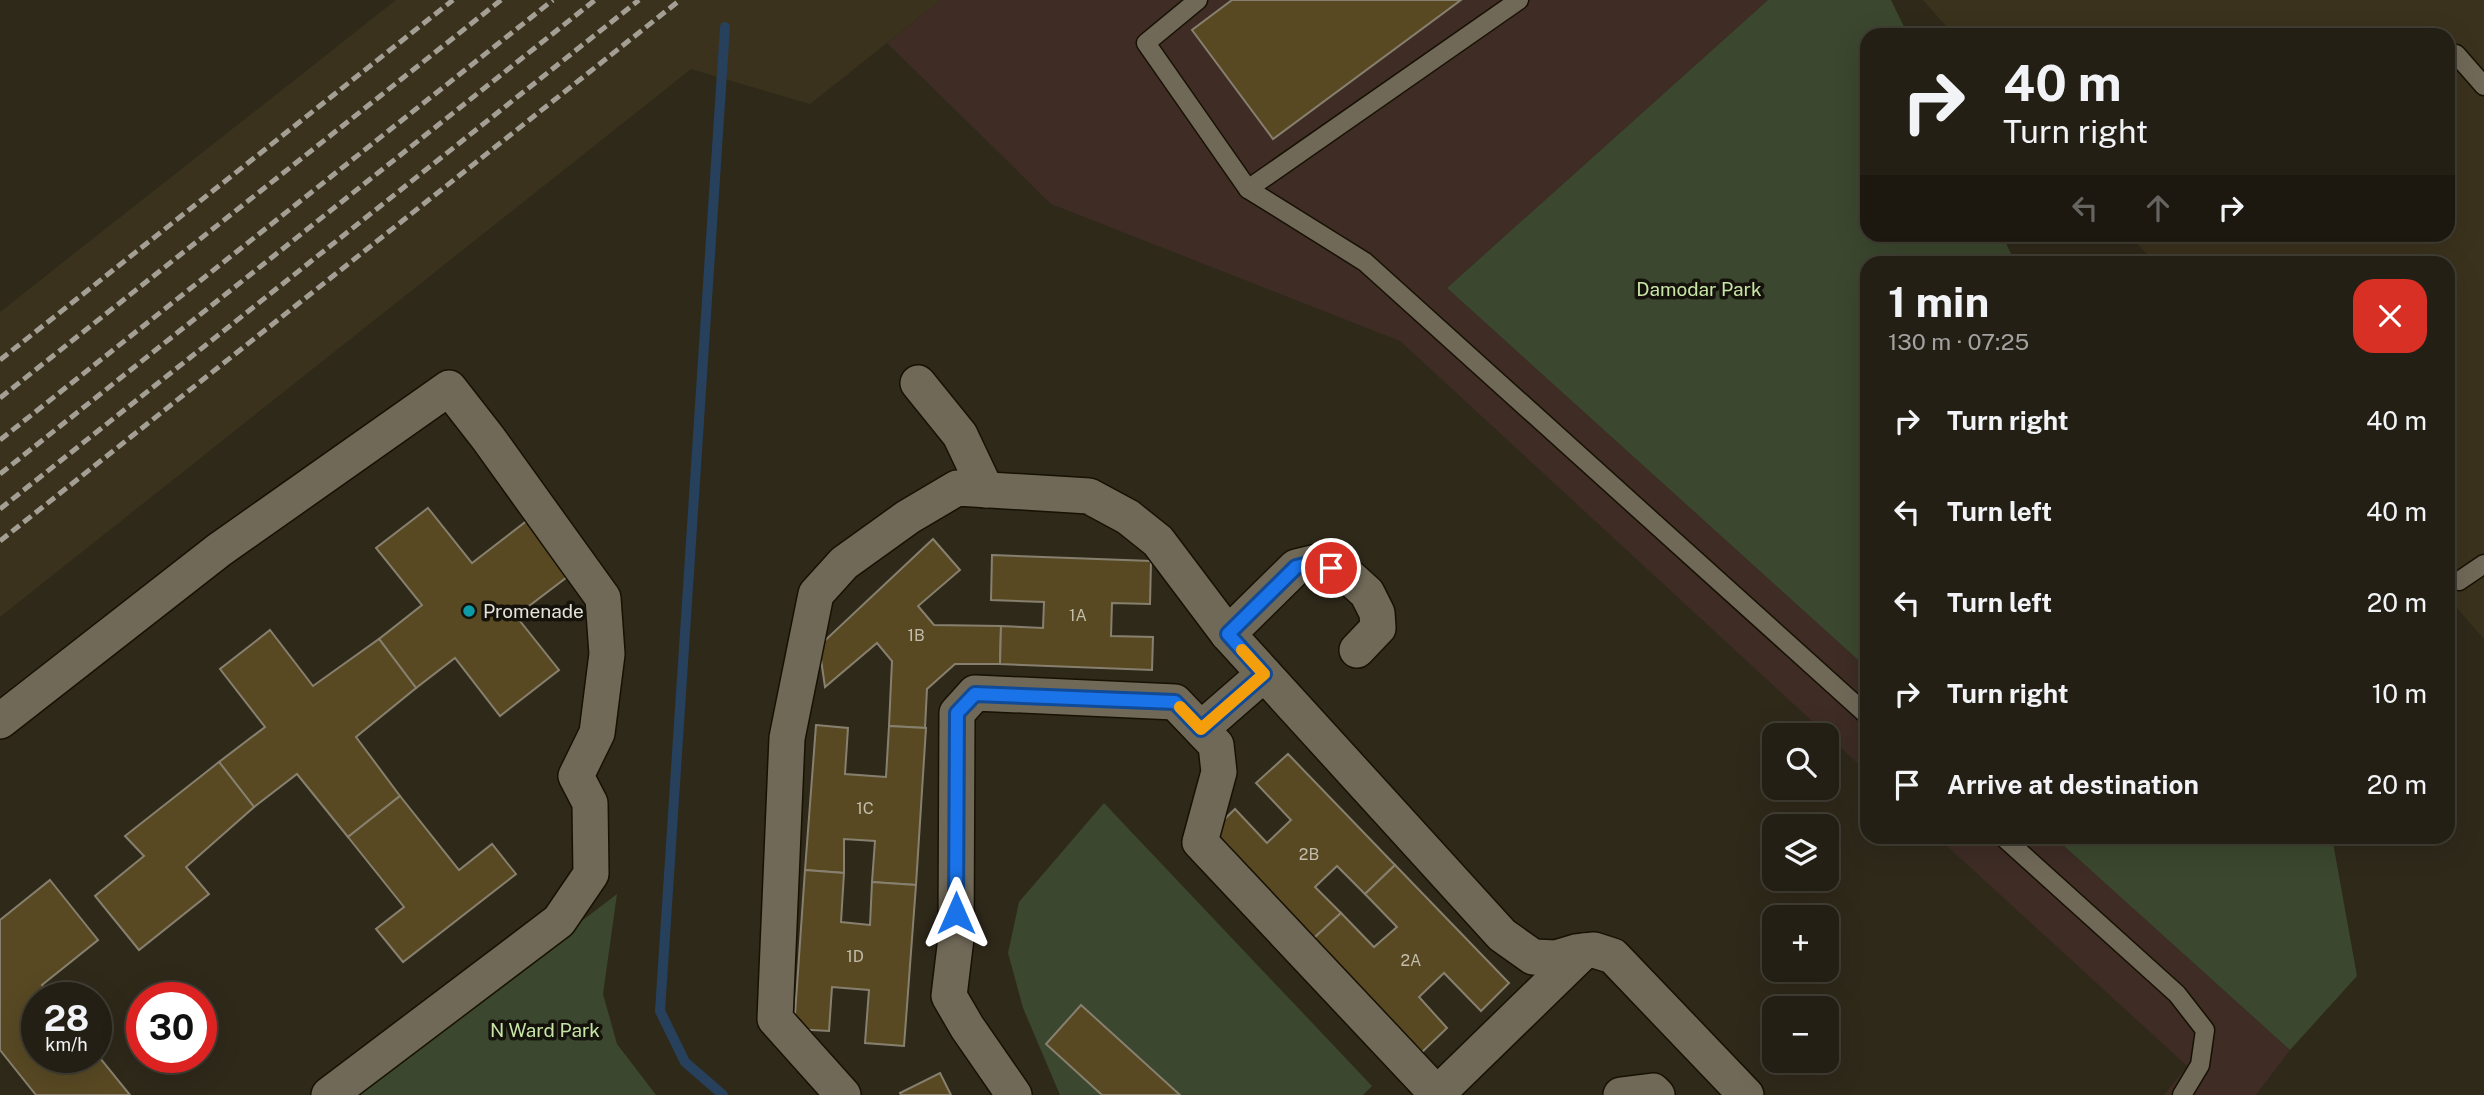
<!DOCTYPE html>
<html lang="en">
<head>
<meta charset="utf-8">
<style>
	:root { --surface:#231f14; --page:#2b271d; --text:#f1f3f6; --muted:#a3a2a0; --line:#403d34 }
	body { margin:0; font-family:"Public Sans",sans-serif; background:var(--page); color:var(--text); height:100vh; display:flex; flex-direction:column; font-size:26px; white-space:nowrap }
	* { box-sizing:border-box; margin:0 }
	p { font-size:23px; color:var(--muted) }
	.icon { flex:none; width:38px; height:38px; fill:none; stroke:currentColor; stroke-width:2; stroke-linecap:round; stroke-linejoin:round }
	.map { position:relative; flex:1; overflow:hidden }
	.details { position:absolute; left:1860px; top:256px; width:595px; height:588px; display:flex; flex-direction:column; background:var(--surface); border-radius:21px; box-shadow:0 7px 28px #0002,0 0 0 2px var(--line) }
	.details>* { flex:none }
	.top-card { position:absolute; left:1860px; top:28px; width:595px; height:214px; border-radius:21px; box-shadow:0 7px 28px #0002,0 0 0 2px var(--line); background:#231f14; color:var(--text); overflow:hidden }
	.controls { position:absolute; left:1762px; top:723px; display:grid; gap:14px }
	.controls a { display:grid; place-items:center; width:77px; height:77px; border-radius:14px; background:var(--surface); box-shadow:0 7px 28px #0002,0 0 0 2px var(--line); font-size:35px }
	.speed { position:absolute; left:21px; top:982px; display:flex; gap:14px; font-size:35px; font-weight:700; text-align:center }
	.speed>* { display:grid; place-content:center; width:91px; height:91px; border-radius:50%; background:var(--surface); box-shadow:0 7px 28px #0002,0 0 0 2px var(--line); line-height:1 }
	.speed small { font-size:18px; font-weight:400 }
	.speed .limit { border:10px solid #d22; background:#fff; color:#111 }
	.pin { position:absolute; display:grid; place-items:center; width:60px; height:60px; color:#fff; margin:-30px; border:4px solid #fff; border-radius:50%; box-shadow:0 2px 7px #0007 }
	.me { position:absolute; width:77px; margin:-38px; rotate:0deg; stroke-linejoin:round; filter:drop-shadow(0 0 5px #0008) }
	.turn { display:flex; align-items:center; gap:24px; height:147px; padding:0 28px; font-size:32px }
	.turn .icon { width:91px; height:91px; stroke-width:2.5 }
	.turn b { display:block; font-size:49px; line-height:60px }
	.lanes { display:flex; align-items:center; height:66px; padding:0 28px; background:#0003; justify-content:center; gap:35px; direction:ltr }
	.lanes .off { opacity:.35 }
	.round { display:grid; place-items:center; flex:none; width:74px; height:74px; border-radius:21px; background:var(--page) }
	.head { display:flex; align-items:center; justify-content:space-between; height:119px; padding:0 28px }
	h1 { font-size:42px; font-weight:700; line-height:52px }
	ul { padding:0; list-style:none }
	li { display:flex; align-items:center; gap:21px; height:91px; padding:0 28px }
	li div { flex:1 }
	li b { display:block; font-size:26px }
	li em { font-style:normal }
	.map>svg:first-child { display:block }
</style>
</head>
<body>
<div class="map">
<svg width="2484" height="1095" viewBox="0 0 2484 1095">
	<rect width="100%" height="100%" fill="#2f291a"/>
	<!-- commercial -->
	<g fill="#3e2c25">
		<polygon points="941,0 1768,0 1447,288 1867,668 1867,772 1400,341 1051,204 887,43"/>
		<polygon points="1937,837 2054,837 2290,1050 2256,1095 2164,1095 2187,1066"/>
	</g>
	<!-- built -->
	<g fill="#3b321d">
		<polygon points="396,0 941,0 810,104 691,69 0,617 0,312"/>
		<polygon points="1923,0 2484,0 2484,639 2448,598 2448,262 2154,262 2129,235 2448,234 2448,35 1954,35"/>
	</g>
	<!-- green -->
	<g fill="#3b472e">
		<polygon points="1768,0 1891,0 1908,35 1867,35 1867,234 2002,235 2015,262 1867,262 1867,668 1447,288"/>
		<polygon points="1104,803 1372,1086 1363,1095 1060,1095 1023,1008 1008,953 1019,902"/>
		<polygon points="2054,837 2332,837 2357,976 2290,1050"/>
		<polygon points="617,894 603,994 617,1044 656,1095 354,1095"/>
	</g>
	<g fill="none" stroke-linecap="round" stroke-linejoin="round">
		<!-- stream -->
		<polyline stroke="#27405c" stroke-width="10" points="723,1095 685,1062 660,1011 725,27"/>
	</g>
	<!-- building -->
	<g fill="#584923" stroke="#87806f" stroke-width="2">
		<polygon points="1232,0 1461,0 1273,139 1192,30"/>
		<polygon points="428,508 472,563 528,520 571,574 516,616 559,670 500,716 455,658 416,688 379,639 422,605 376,548"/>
		<polygon points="933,539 960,570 918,606 934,625 1001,626 1000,664 955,664 927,689 925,728 889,726 892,661 877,643 825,687 819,646"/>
		<polygon points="992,555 1151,561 1150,604 1112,603 1111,636 1153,637 1152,670 1000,664 1001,626 1043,628 1044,602 991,600"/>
		<polygon points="270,630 313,686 379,639 416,688 356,737 400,796 348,837 297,774 254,807 219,762 265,727 220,669"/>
		<polygon points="816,725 848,728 845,774 886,777 889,726 926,728 916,885 872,882 875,841 844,839 844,873 805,870"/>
		<polygon points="1288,754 1395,865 1365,894 1337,866 1315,887 1341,913 1314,938 1212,831 1235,809 1267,843 1291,820 1256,783"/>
		<polygon points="219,762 254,807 186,867 209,894 139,950 95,896 144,856 125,836"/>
		<polygon points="400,796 459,870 492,844 516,874 403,962 376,929 404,907 348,837"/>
		<polygon points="1395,865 1509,983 1481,1011 1444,973 1419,997 1447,1028 1421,1053 1314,938 1341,913 1374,947 1397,927 1365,894"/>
		<polygon points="805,870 844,873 841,922 870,925 872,882 916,885 904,1046 865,1043 869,990 832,987 829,1031 794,1029"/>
		<polygon points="50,880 98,940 42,985 52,998 37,998 37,1057 96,1057 96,1053 130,1095 36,1095 0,1050 0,920"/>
		<polygon points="1081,1005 1180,1095 1102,1095 1046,1044"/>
		<polygon points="940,1073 951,1095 901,1095 900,1093"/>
	</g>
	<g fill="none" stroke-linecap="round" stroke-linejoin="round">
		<defs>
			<g id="lane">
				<polyline points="1198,0 1146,43 1248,189 1365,262 1867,715"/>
				<polyline points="2456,54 2484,86"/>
				<polyline points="1248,189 1519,0"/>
				<polyline points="2459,581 2484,564"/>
				<polyline points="2002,836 2177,994 2205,1030 2200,1065 2182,1095"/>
			</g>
			<g id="street">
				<polyline points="918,383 960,435 986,490"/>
				<polyline points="1228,634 1296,567 1317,562 1345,573 1367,593 1377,613 1378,628 1357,650"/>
				<polyline points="0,721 219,550 449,388 488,438 603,598 607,654 597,733 576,776 590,803 591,874 559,921 329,1095"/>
				<polyline points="1201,729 1264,674"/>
				<polyline points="843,1095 775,1019 787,738 816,594 844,563 908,517 957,488 1089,496 1128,517 1158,541 1228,634 1502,935 1533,957 1556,958 1576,952 1594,950 1613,956 1746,1095"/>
				<polyline points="1014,1095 967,1027 949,996 956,938 957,713 975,693 1175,702 1216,745 1219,772 1200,842 1437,1094"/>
				<polyline points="1436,1095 1584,951"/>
				<polyline points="1621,1095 1653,1091 1657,1095"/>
			</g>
		</defs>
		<!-- lane casing -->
		<use href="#lane" stroke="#171104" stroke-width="21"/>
		<!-- street casing -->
		<use href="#street" stroke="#171104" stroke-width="38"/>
		<!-- lane -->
		<use href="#lane" stroke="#706958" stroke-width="18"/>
		<!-- street -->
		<use href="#street" stroke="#706958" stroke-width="35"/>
		<!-- rail -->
		<g stroke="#a39f94" stroke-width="5" stroke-dasharray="10 5" stroke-linecap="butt">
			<polyline points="0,360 453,0"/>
			<polyline points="0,398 501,0"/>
			<polyline points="0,440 553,0"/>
			<polyline points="0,474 595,0"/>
			<polyline points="0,509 639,0"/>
			<polyline points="0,541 680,0"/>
		</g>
	</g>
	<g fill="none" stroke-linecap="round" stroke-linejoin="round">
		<defs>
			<polyline id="route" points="956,913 957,713 975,694 1175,702 1201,729 1264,674 1228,634 1296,567 1317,562 1331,568"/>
		</defs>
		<!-- route casing -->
		<use href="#route" stroke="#114b97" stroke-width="18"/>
		<!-- route -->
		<use href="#route" stroke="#1a73e8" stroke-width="12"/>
		<!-- slow -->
		<polyline stroke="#f59e0b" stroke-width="12" points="1180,707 1201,729 1264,674 1242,650"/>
	</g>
	<!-- markers -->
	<circle fill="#0f9aa8" stroke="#14120b" stroke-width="2.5" cx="469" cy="611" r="7"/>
	<g text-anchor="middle" stroke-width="7" stroke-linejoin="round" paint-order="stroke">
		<!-- number labels -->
		<g font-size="16" fill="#c2bcab">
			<text x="1078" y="621">1A</text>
			<text x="916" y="641">1B</text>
			<text x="865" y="814">1C</text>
			<text x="1309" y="860">2B</text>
			<text x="855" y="962">1D</text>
			<text x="1411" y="966">2A</text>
		</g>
		<!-- park labels -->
		<g font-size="19" fill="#c7e5a6" stroke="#14120b">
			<text x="1699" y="296">Damodar Park</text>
			<text x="545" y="1037">N Ward Park</text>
		</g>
		<!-- poi labels -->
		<g font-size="19" fill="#e5e2d8" stroke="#14120b" text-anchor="start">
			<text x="483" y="618">Promenade</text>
		</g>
	</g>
</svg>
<div class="controls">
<a><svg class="icon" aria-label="search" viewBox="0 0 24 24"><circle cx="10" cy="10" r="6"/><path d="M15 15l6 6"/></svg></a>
<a><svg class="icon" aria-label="layers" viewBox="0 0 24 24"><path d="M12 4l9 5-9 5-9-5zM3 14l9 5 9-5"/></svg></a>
<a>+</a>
<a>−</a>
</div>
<div class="speed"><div>28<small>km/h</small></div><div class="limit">30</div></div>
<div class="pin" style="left:1331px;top:568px;background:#d93025"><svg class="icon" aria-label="arrive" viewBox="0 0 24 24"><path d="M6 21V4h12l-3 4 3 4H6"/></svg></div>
<svg class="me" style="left:956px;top:913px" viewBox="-20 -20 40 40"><path d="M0-17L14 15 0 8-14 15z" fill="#1a73e8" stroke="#fff" stroke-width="4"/></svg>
<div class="top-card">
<div class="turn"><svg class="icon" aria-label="right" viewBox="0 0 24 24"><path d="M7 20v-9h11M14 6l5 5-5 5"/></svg><div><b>40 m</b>Turn right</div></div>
<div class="lanes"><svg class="icon off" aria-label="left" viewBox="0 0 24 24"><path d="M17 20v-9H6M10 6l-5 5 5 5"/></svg><svg class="icon off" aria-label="ahead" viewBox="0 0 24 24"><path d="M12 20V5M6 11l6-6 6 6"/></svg><svg class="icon" aria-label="right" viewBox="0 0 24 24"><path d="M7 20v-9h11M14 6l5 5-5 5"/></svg></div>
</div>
<section class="details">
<div class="head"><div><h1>1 min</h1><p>130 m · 07:25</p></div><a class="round" style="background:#d93025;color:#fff"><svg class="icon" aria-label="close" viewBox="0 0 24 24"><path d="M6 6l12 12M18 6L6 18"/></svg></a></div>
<ul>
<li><svg class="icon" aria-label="right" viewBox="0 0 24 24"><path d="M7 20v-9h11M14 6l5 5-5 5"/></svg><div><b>Turn right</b></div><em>40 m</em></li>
<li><svg class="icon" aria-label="left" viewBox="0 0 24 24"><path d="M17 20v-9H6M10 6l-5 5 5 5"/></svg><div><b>Turn left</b></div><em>40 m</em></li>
<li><svg class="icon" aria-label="left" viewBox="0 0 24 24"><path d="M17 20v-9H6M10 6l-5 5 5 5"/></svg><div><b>Turn left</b></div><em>20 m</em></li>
<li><svg class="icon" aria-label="right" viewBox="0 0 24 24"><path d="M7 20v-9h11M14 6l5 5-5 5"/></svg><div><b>Turn right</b></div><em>10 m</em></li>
<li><svg class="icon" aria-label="arrive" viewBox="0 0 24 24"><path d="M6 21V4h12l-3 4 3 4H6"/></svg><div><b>Arrive at destination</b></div><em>20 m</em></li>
</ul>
</section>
</div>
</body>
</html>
